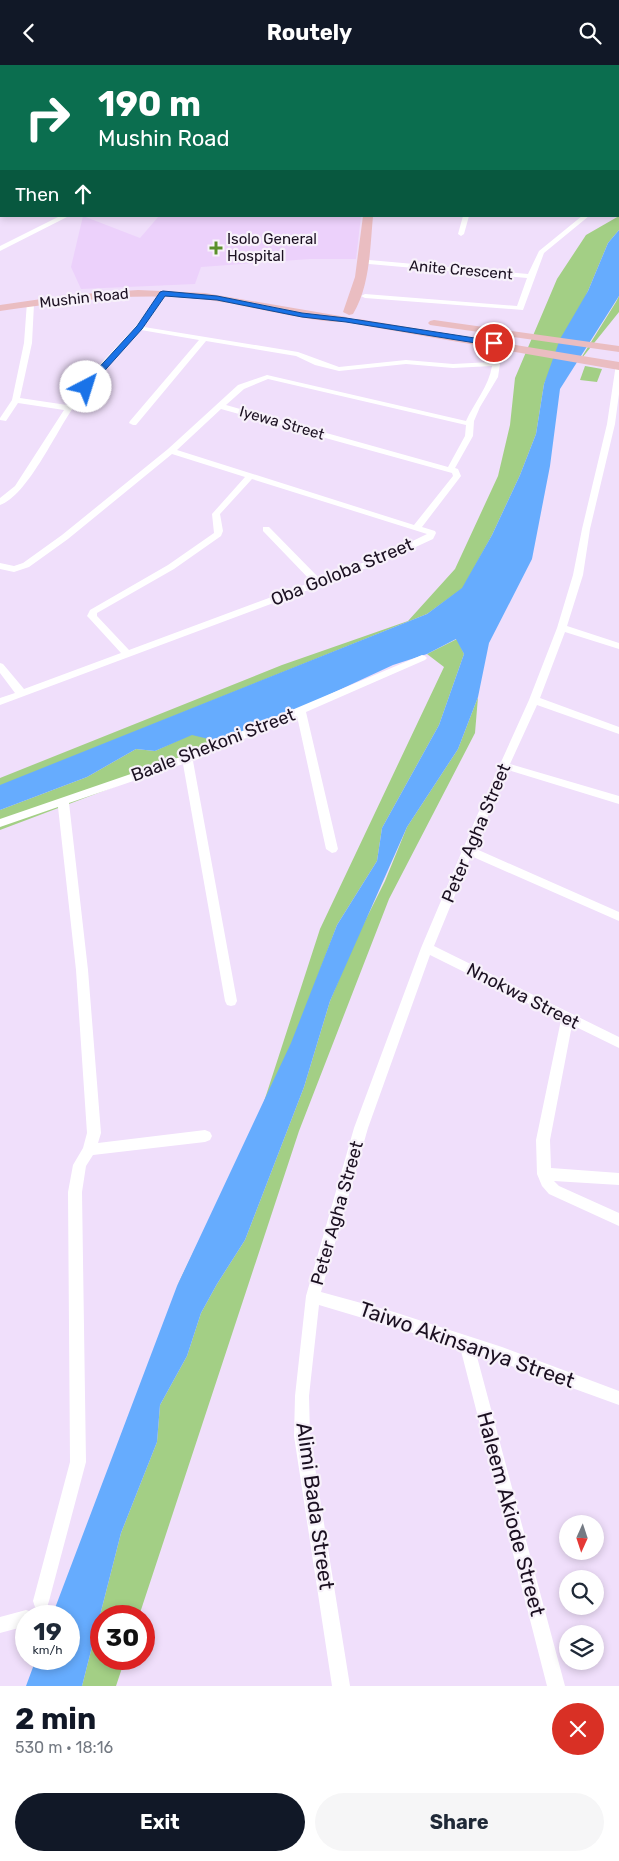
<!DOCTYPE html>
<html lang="en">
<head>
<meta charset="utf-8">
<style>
	:root { --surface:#fff; --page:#f6f6f7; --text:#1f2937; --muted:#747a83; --accent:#111827 }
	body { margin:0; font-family:Rubik,sans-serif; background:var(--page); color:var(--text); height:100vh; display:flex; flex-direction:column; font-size:19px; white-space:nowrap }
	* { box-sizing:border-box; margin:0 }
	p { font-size:16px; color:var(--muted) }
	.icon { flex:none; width:28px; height:28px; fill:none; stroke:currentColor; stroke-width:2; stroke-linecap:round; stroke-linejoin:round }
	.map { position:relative; height:1621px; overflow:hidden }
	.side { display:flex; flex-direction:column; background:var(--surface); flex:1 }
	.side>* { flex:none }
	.top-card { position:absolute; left:0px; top:0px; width:620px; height:152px; box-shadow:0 2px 8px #0003; background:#0b6e4f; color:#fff; overflow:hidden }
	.needle { width:32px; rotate:183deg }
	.fabs { position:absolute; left:559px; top:1450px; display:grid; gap:10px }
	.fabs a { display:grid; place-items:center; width:45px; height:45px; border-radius:50%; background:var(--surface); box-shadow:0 2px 8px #0003; font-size:25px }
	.speed { position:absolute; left:15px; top:1540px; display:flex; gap:10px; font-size:25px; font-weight:700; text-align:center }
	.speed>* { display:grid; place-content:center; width:65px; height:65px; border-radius:50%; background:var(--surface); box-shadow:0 2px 8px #0003; line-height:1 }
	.speed small { font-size:12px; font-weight:400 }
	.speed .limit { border:8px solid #d22; background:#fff; color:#111 }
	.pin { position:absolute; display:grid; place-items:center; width:42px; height:42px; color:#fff; margin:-21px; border:2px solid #fff; border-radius:50%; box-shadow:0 1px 5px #0007 }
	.me { position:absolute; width:55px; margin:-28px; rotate:40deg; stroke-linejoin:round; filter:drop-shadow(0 0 4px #0008) }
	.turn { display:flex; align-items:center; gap:18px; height:105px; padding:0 15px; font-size:22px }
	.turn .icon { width:65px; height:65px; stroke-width:2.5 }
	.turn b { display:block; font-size:35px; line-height:42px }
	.then { display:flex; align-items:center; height:48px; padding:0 15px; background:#0003; gap:10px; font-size:19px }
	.round { display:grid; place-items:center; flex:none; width:52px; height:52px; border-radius:26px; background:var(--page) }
	.head { display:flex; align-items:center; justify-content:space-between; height:85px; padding:0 15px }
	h1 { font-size:30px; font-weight:700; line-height:38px; color:var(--accent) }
	.cta { display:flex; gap:10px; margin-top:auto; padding:10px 15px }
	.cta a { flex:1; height:58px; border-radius:30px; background:var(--accent); color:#fff; font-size:20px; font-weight:700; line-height:58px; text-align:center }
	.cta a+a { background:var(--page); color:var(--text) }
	header { display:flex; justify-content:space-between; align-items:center; height:65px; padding:0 15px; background:var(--accent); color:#fff; font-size:22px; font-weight:700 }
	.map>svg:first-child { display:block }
</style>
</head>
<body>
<header><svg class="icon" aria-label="back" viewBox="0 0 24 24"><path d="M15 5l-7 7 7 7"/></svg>Routely<svg class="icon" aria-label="search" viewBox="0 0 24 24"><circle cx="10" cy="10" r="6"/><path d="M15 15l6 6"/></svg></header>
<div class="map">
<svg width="619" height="1621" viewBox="0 0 619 1621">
	<rect width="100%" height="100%" fill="#f0dffb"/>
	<!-- built -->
	<polygon fill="#ecd1fb" points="83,151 140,173 159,151 361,151 356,194 310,194 201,202 195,219 81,224 71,202"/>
	<!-- green -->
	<g fill="#a3cf85">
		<polygon points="619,151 619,165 608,178 588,226 544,319 536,369 520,410 492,470 463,523 427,549 0,721 0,713 282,600 408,556 455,504 498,411 510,360 515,313 557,214 586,170"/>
		<polygon points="619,231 619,247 578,298 616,237"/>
		<polygon points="585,301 602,304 597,317 580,315"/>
		<polygon points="457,574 464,589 439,660 382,763 377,796 337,860 258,1070 177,1221 259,1052 320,864 444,602 427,589"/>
		<polygon points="478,632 475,668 389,834 299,1066 139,1551 101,1551 101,1594 125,1594 116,1621 82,1621 121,1468 157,1377 160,1340 187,1291 201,1248 217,1219 245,1175 304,1022 330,936 355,876 385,816 407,762 458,684"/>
		<polygon points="192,669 225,678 159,705 0,765 0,745 87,712 136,684 155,686"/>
	</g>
	<!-- water -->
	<polygon fill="#66acfe" points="619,165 619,231 560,324 550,401 532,494 489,578 478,632 458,684 407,762 330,936 304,1022 245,1175 217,1219 201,1248 187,1291 160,1340 157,1377 121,1468 82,1621 26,1621 36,1594 69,1594 69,1551 52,1551 177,1221 291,978 337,860 377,796 382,763 439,660 464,589 456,574 427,589 393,600 225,678 192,670 155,686 136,684 87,712 0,745 0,720 427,549 462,523 492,470 520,410 536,369 544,319 560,274 588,226 608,178"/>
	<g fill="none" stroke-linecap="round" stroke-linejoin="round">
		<!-- street -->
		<g fill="#fff" fill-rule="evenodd">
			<rect x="73" y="0" width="6" height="1"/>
			<rect x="310" y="0" width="6" height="1"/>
			<rect x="458" y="0" width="6" height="1"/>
			<rect x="511" y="0" width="6" height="1"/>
			<rect x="0" y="88" width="1" height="5"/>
			<rect x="0" y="127" width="1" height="4"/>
			<polygon points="60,151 69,151 0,186 0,181"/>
			<polygon points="463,151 469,151 464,169 461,171 458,169"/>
			<polygon points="582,151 589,151 544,188 523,245 365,233 361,231 365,229 517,241 527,213 369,199 366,197 369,195 528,209 539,186"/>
			<path d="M163,226L167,228L144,262L298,287L339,302L406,295L453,299L491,297L487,291L490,278L494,276L498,278L495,291L500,299L498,312L480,342L474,356L473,371L455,403L458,404L461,411L422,462L435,466L436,468L433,474L392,493L322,520L0,640V633L15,628L0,608V598L3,599L24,624L121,588L89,553L87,551L90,545L168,500L214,468L212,449L245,412L172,389L68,474L29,502L14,507L0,504V498L14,501L23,498L62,470L168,384L238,320L267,310L466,356C474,338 489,321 492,301L453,303L406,299L339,306L315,300L296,291L206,276L136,360H133L129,358L130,356L199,275L141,265C117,291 93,315 73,343C56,367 27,431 0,440V433L15,421L64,345L18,338L6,356L0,355V353L12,335L24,278L27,237L34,239L32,278L20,333L67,340L91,309L136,261L161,227ZM268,314L466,360L465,371L448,402L226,340L244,324ZM221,344L452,408L453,411L414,460L177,385ZM252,414L427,469L386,489L320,514L269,462H263V466L312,517L129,585L97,551V548L174,504L221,471L223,466L220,449Z"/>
			<polygon points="616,299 619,299 619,329 615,359 590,464 583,510 567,561 619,578 619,584 565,567 540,633 619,662 619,669 537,640 510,699 619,731 619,739 508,705 474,783 619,847 619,856 471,791 434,881 619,972 619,983 572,960 550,1075 551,1103 619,1108 619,1120 554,1116 559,1121 619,1148 619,1161 549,1129 542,1121 537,1109 536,1075 561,955 430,890 368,1063 321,1227 394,1247 502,1282 619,1326 619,1340 476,1288 565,1621 547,1621 460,1282 319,1240 309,1331 310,1371 350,1621 332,1621 294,1371 295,1331 306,1231 354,1063 421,883 479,746 529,635 557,563 573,510 582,464 607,359"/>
			<polygon points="422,590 425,591 427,593 425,595 306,647 338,784 336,787 332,788 326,784 297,651 193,696 237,936 235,940 231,941 227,940 225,936 183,699 69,738 88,905 101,1068 98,1078 205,1065 210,1067 212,1071 210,1075 205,1077 93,1090 86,1101 82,1127 86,1397 49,1536 47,1542 41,1544 35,1542 33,1536 70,1397 68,1127 73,1100 83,1083 87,1068 76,905 58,742 0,762 0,754 183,691"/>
			<polygon points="26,1545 32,1547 34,1551 26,1551 26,1561 0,1568 0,1552"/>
		</g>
		<!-- secondary -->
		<polygon fill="#f4dee0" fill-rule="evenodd" points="0,1 3,1 0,8"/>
		<!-- primary -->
		<g fill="#eabdc1" fill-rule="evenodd">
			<rect x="381" y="0" width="8" height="1"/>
			<path d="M363,151H373C370,183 370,221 353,249L349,250L343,247L355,212Z"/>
			<path d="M138,225L205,228L346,252L352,255C343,264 246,241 228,238C152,224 76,235 0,246V240L69,230Z"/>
			<polygon points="359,254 619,297 619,305 355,259 353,257 355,255"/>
			<polygon points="434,255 619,281 619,287 430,260 428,258 430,256"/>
		</g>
	</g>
	<!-- route -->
	<polygon fill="#1a73e8" stroke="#114b97" points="163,226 217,231 302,248 346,253 494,276 498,278 494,281 346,257 302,252 217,235 165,231 142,264 89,323 83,323 83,320 137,261 160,227"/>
	<!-- markers -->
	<path fill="#5a902a" stroke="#f7f1fa" stroke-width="2" d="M213.5 175.5h5v5h5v5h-5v5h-5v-5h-5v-5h5z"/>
	<g text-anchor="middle" stroke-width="4.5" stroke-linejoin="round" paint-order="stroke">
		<!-- far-poi labels -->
		<g font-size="15" fill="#1b1021" stroke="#f7f1fa" text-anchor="start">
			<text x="227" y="179">Isolo General<tspan x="227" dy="17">Hospital</tspan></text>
		</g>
		<!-- far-street labels -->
		<g font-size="15" fill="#1b1021" stroke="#f7f1fa">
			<text transform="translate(461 205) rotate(5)" y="5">Anite Crescent</text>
			<text transform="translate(84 233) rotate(-6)" y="5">Mushin Road</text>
			<text transform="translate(282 358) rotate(16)" y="5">Iyewa Street</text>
		</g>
		<!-- street labels -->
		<g font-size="18" fill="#1b1021" stroke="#f7f1fa">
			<text transform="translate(342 507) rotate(-22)" y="6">Oba Goloba Street</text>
			<text transform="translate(213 680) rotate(-21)" y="6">Baale Shekoni Street</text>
			<text transform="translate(476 768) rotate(-67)" y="6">Peter Agha Street</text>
			<text transform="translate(523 931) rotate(27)" y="6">Nnokwa Street</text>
			<text transform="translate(337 1148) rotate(-74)" y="6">Peter Agha Street</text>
		</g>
		<!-- near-street labels -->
		<g font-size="21" fill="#1b1021" stroke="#f7f1fa">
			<text transform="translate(467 1280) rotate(19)" y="7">Taiwo Akinsanya Street</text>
			<text transform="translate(315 1441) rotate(82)" y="7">Alimi Bada Street</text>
			<text transform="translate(511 1449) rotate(75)" y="7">Haleem Akiode Street</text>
		</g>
	</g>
</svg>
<div class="fabs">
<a><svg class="needle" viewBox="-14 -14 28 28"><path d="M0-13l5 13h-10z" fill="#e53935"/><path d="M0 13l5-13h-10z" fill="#747a83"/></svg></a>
<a><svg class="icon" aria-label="search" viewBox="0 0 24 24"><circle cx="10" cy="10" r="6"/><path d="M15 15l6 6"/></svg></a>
<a><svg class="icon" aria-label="layers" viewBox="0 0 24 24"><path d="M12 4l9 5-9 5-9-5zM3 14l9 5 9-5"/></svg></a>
</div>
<div class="speed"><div>19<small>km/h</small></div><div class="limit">30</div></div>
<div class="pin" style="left:494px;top:278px;background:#d93025"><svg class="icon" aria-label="arrive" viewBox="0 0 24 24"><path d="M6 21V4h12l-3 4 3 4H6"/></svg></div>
<svg class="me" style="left:86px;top:322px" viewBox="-20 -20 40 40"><circle r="19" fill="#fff"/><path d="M0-13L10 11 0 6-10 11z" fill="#1a73e8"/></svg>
<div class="top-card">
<div class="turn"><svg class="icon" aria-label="right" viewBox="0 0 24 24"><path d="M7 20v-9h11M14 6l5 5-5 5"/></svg><div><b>190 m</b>Mushin Road</div></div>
<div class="then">Then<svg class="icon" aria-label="ahead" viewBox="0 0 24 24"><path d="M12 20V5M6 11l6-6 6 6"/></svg></div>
</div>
</div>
<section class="side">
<div class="head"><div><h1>2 min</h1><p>530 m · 18:16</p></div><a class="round" style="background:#d93025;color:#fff"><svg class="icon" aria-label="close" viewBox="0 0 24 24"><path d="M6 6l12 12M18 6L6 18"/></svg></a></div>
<div class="cta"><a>Exit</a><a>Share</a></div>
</section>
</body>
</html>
